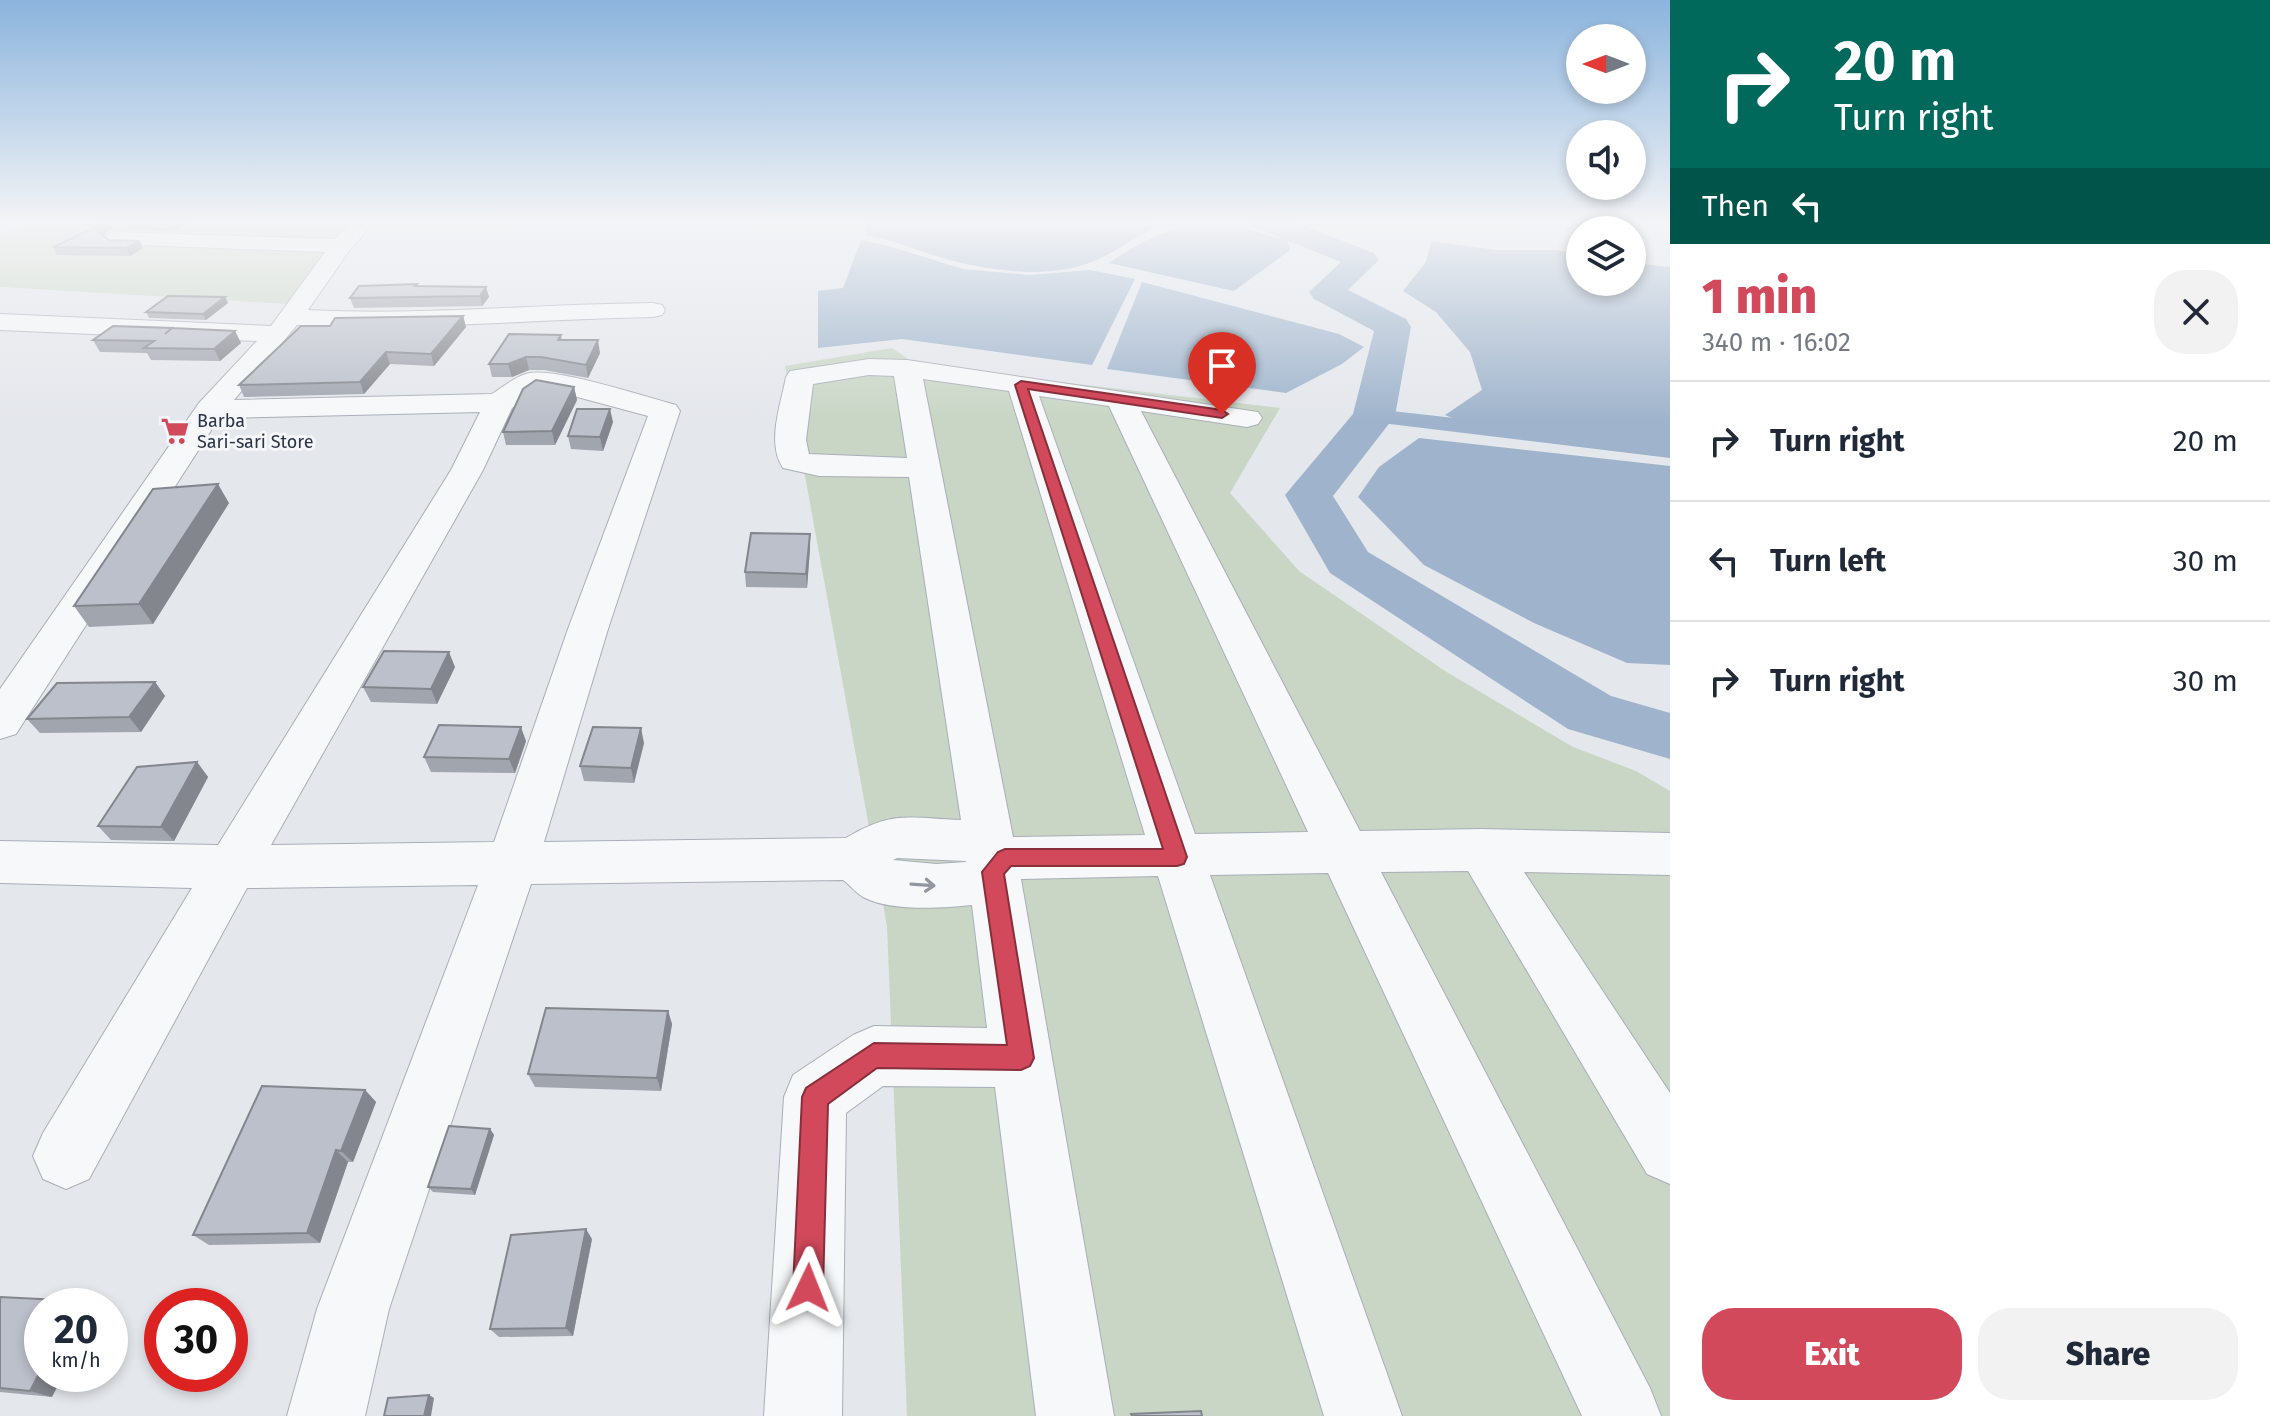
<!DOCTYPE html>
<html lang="en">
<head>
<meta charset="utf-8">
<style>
	:root { --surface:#fff; --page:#f2f2f3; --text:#1f2937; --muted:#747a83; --line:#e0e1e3; --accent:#d1495b }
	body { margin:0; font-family:"Fira Sans",sans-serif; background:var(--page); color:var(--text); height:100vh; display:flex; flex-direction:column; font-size:30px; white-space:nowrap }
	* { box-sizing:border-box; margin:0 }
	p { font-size:26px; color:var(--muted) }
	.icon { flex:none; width:44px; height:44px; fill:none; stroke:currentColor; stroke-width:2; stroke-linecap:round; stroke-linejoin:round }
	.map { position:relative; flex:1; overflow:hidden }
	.side { display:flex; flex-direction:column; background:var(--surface); width:600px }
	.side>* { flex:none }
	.hud { background:#00695c; color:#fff; overflow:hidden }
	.needle { width:52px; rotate:270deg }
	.buttons { position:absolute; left:1566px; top:24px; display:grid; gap:16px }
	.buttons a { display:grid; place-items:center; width:80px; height:80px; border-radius:50%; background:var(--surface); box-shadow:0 4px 12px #0003; font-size:40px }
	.speed { position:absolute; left:24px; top:1288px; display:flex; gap:16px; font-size:40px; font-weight:700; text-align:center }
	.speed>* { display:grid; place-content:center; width:104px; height:104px; border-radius:50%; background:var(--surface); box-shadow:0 4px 12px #0003; line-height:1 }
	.speed small { font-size:20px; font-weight:400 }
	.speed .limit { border:12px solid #d22; background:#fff; color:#111 }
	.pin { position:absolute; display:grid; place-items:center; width:68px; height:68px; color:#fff; margin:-82px -34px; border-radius:50% 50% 50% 0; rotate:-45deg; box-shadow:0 0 8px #0007 }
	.pin .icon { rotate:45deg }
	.me { position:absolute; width:88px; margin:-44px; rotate:2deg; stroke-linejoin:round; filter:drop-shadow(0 0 6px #0008) }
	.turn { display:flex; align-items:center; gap:28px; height:168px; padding:0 32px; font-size:36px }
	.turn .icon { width:104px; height:104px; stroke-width:2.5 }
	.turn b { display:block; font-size:56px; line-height:68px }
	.then { display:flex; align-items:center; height:76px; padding:0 32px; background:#0003; gap:16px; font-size:30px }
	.round { display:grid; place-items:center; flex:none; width:84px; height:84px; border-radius:32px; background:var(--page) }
	.summary { display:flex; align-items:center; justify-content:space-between; height:136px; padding:0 32px }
	h1 { font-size:48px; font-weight:800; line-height:60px; color:var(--accent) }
	.button { display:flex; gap:16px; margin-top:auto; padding:16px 32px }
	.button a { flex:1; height:92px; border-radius:32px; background:var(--accent); color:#fff; font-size:32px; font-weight:800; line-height:92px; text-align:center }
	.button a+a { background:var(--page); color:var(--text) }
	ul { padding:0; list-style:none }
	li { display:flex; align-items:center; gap:24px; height:120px; padding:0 32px; border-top:2px solid var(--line) }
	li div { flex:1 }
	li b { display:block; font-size:30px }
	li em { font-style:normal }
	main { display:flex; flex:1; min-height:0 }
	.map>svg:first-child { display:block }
</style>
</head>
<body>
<main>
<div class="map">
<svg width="1670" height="1416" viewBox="0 0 1670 1416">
	<rect width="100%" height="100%" fill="#e4e7ec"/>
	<!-- green -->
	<g fill="#c9d6c5">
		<polygon points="52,221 355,221 288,304 0,287 0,234"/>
		<polygon points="892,348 917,365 1280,408 1230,493 1299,571 1445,671 1573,747 1636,771 1670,791 1670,1416 907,1416 887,926 785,366"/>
	</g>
	<!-- water -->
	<g fill="#9fb4cc">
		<path d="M868,221H1148L1159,225C1137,236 1116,252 1094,261C1047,281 982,270 936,256C911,248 890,239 865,235Z"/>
		<path d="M1208,224L1234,226L1287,240L1290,250L1234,291L1109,263C1141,241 1168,227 1208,224Z"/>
		<polygon points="861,240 885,245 963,269 1029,275 1090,270 1135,279 1092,365 902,339 818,348 818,291 843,288"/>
		<polygon points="1431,241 1496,250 1556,250 1580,254 1580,282 1632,282 1632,263 1670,267 1670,444 1457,420 1445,415 1482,390 1470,352 1436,312 1403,291 1426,262"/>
		<polygon points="1142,282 1339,334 1364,347 1342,364 1286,393 1107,369"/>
		<polygon points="1419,438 1670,466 1670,665 1627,663 1534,623 1424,565 1358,497 1379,467"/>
	</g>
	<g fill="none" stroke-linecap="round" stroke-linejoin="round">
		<!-- canal -->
		<polygon fill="#9fb4cc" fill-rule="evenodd" points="1374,409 1670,442 1670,458 1365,421 1362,416 1365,411"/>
		<!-- river -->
		<polygon fill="#9fb4cc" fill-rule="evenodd" points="1249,221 1290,221 1374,253 1379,260 1348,290 1406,319 1411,327 1395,416 1333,496 1368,552 1611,696 1670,713 1670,759 1568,729 1330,573 1285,495 1353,414 1374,331 1314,299 1309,292 1341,262 1254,227"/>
		<defs>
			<path id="minor" d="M353,221H375L349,251L308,310C422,316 538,304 653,303L662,305L665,310L662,315L653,317C534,319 416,331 297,325L234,400L492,394C503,387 517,375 530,373C561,369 642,396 676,405L680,411L608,629L544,842L846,838C892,810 909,818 961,820L909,477L819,476L783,468C766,443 781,404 786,377L790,371L869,359L907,360L1258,412L1262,418L1258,424L1247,427L1141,411L1360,831L1482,829L1670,833V875L1524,872L1670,1093V1184L1647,1174L1468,871L1381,872L1650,1388L1661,1416H1582L1328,873L1210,875L1402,1416H1324L1158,876L1021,879L1114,1416H1036L995,1087L883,1086L846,1113L842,1416H764L784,1097L793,1075L853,1035L874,1026L987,1028L972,905C942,908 891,912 863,897C856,893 850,885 843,880L531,884L389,1309L365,1416H287L317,1309L478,885L247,888L89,1179L66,1189L43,1179L33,1156L43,1133L192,888L0,883V841L218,845L451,470L480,412L219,418L16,734L0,739V689L199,403L257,341L0,330V314L271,326L325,252L113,244L102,238L113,232L335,239ZM869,375L894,376L907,458L809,454L806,440L813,384ZM923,379L1009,391L1145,835L1013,837ZM538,390L555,391L648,416L568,629L494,842L271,845L483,470L512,408ZM1039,396L1109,406L1308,832L1195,834ZM897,858L966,861V862L936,864L893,860Z"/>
		</defs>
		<!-- minor casing -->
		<use href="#minor" stroke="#a9aeb7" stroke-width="2"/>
		<!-- minor -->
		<use href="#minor" fill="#f7f8fa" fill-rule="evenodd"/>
	</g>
	<!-- wall -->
	<g fill="#a1a5ae">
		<polygon points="109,221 191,221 173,231 113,229 103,235 109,240 143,248 130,256 57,255 53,247"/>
		<polygon points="417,286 486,287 489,297 482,306 354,308 350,298"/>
		<polygon points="225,297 228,303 206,320 149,318 146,312"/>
		<polygon points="463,316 466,327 434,366 390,364 364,394 244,397 239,385 330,326"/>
		<polygon points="235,331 241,343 220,361 151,360 147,353 100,352 93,340"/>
		<polygon points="561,335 562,340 600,353 588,378 544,370 529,370 512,377 492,377 489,364"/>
		<polygon points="574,387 577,400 555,445 506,445 503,432"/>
		<polygon points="613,422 603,451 571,449 568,436"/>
		<polygon points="229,503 153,624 89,627 74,606"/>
		<polygon points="810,534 810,548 807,588 746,587 745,572"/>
		<polygon points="455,667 437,704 371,702 363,687"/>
		<polygon points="155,682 165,696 141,732 40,733 27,719"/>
		<polygon points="526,741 515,773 431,772 424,757"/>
		<polygon points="644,743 634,783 584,781 580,766"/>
		<polygon points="197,762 208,777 174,841 111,840 98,826"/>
		<polygon points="668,1011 672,1024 661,1091 535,1087 528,1074"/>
		<polygon points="365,1090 376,1102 353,1162 348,1162 320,1243 209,1245 193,1235"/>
		<polygon points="490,1129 494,1135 475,1195 433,1192 428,1187"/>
		<polygon points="592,1239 573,1336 499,1337 490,1329"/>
		<polygon points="0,1297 52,1397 0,1392"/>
	</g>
	<!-- shaded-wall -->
	<g fill="#83868d">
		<polygon points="175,221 191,221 173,231 170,224"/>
		<polygon points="109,222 113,229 99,237 95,230"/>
		<polygon points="140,241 143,248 130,256 126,248"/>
		<polygon points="486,287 489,297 482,306 480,296"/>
		<polygon points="225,297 228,303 206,320 203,314"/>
		<polygon points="463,316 466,327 434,366 431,354"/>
		<polygon points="235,331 241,343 220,361 214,349"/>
		<polygon points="598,340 600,353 588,378 586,365"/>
		<polygon points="386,352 390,364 364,394 360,382"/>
		<polygon points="526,357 529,370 512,377 508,364"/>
		<polygon points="574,387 577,400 555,445 552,431"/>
		<polygon points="610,409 613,422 603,451 600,437"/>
		<polygon points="218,484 229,503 153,624 139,604"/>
		<polygon points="810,534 810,548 807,588 806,574"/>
		<polygon points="449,652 455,667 437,704 431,689"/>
		<polygon points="155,682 165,696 141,732 129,717"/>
		<polygon points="521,727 526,741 515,773 509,759"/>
		<polygon points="641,728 644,743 634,783 631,768"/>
		<polygon points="197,762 208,777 174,841 161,827"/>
		<polygon points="668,1011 672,1024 661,1091 657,1078"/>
		<polygon points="365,1090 376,1102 353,1162 341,1151"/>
		<polygon points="490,1129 494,1135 475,1195 471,1189"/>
		<polygon points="336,1150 348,1162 320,1243 307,1233"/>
		<polygon points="586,1229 592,1239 573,1336 566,1328"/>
		<polygon points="79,1301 91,1306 76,1306"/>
		<polygon points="42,1368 42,1374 64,1374 52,1397 30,1391"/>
		<polygon points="429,1395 434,1398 431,1416 424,1416"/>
	</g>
	<!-- building -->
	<g fill="#bbc0ca" stroke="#83868d" stroke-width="2">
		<polygon points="109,221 175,221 170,224 109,222 95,230 109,240 140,241 126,248 53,247"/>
		<polygon points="417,284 415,286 486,287 480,296 350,298 359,286"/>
		<polygon points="168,296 225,297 203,314 146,312"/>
		<polygon points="463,316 431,354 386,352 360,382 239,385 301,326 330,326 335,318"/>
		<polygon points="113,326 172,328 165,334 172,328 235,331 214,349 144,348 154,341 93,340"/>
		<polygon points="509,334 561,335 558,340 598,340 586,365 541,357 526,357 508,364 489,364"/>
		<polygon points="536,380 574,387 552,431 503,432 523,389"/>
		<polygon points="577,409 610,409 600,437 568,436"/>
		<polygon points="218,484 139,604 74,606 153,489"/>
		<polygon points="751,533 810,534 806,574 745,572"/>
		<polygon points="384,651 449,652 431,689 363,687"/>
		<polygon points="155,682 129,717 27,719 57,683"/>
		<polygon points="439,725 521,727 509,759 424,757"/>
		<polygon points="593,727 641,728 631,768 580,766"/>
		<polygon points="197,762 161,827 98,826 137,767"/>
		<polygon points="546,1008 668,1011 657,1078 528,1074"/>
		<polygon points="262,1086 365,1090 341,1151 336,1150 307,1233 193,1235"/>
		<polygon points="449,1126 490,1129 471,1189 428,1187"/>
		<polygon points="586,1229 566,1328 490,1329 511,1235"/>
		<polygon points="0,1297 79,1301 76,1306 42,1306 42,1368 30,1391 0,1388"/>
		<polygon points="429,1395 424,1416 384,1416 388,1398"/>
		<polygon points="1201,1411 1202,1416 1132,1416 1131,1414"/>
	</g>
	<!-- one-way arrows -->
	<defs><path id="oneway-shaft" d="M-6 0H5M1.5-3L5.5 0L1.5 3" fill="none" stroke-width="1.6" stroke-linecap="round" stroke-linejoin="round" transform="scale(2)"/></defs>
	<use stroke="#9196a0" href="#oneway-shaft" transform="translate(923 885) rotate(4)"/>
	<!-- sky -->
	<linearGradient id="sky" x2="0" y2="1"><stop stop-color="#8bb4dd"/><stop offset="0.53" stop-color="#f3f4f6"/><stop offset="1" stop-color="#f3f4f6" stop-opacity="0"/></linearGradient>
	<rect width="1670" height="419" fill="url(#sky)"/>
	<!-- route -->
	<polygon fill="#d1495b" stroke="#882f3b" stroke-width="2" points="1021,381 1222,410 1228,414 1222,418 1028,389 1187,857 1184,864 1177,866 1011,866 1004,874 1034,1058 1030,1066 1021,1070 877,1068 828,1104 823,1288 818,1299 808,1303 798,1299 793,1288 802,1097 806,1088 874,1043 1007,1045 982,872 998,852 1005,849 1163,849 1015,385"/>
	<!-- icons -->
	<defs>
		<symbol id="supermarket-bare" viewBox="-9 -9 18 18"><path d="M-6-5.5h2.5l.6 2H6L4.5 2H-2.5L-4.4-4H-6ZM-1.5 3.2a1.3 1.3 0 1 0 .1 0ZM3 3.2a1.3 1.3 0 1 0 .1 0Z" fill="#d1495b" stroke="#f4f6f9" stroke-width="2.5" paint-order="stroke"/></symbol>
	</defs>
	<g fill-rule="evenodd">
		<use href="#supermarket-bare" x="155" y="411" width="40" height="40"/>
	</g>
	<g text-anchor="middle" stroke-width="6" stroke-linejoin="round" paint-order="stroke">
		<!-- far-poi labels -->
		<g font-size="18" fill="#2b3445" stroke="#f4f6f9" text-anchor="start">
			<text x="197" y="427">Barba<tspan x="197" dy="21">Sari-sari Store</tspan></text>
		</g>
	</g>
</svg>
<div class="buttons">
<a><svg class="needle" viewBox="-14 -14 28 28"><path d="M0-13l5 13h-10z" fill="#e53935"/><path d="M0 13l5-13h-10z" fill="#747a83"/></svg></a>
<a><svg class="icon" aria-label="sound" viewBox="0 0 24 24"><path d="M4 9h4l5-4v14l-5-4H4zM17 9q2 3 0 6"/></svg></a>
<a><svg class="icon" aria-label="layers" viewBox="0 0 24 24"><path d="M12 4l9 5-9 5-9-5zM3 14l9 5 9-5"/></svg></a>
</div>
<div class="speed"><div>20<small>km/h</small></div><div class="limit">30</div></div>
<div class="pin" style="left:1222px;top:414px;background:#d93025"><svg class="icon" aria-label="arrive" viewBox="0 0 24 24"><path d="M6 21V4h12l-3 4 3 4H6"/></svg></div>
<svg class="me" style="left:808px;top:1288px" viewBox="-20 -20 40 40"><path d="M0-17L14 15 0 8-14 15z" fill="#d1495b" stroke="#fff" stroke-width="4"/></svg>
</div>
<section class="side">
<div class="hud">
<div class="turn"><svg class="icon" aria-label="right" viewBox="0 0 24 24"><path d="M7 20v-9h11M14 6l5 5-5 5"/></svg><div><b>20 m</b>Turn right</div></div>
<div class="then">Then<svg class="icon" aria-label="left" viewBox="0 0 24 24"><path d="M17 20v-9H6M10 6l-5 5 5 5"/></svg></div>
</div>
<div class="summary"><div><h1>1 min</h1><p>340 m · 16:02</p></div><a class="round"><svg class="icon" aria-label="close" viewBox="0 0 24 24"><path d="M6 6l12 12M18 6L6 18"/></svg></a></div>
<ul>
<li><svg class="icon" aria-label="right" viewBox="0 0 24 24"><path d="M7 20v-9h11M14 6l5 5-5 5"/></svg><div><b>Turn right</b></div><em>20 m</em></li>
<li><svg class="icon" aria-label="left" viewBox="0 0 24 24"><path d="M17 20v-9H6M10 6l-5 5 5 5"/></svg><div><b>Turn left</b></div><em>30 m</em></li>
<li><svg class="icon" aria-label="right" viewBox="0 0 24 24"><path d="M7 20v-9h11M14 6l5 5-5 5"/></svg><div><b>Turn right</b></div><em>30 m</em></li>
</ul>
<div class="button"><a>Exit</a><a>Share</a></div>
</section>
</main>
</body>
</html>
